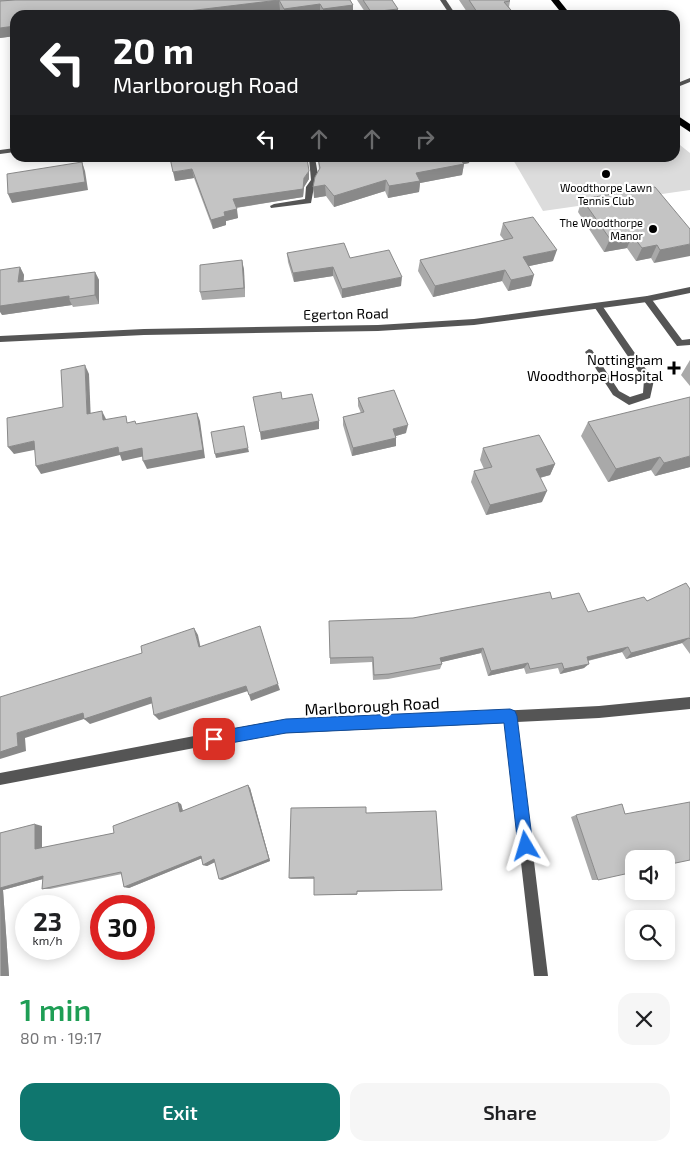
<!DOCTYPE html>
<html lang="en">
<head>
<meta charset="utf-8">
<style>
	:root { --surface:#fff; --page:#f6f6f6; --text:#202124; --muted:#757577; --accent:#0f766e }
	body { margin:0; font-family:"Exo 2",sans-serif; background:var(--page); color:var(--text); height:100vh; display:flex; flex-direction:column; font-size:19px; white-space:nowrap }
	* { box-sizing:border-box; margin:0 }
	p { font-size:16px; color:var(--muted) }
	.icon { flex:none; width:28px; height:28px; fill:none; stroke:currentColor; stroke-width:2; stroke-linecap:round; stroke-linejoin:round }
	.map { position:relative; height:976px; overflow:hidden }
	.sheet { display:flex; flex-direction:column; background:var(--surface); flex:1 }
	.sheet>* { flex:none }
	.hud { position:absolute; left:10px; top:10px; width:670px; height:152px; border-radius:15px; box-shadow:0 2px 12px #0003; background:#202124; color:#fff; overflow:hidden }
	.buttons { position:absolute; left:625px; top:850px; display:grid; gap:10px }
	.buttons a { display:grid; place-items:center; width:50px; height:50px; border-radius:10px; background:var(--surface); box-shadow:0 2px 12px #0003; font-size:25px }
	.speed { position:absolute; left:15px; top:895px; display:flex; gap:10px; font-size:25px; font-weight:700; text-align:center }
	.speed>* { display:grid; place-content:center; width:65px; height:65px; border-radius:50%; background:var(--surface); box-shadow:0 2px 12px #0003; line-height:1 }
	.speed small { font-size:12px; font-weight:400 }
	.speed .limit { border:8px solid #d22; background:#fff; color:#111 }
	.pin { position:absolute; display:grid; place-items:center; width:42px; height:42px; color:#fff; margin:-21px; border-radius:10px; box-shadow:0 2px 8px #0006 }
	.me { position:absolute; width:55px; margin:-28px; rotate:353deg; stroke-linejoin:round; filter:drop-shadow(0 0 4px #0008) }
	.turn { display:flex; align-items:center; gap:18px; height:105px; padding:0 20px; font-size:22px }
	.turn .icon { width:65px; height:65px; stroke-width:2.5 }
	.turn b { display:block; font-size:35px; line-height:42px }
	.lanes { display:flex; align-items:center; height:48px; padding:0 20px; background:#0003; justify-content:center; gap:25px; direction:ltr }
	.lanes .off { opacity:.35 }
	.round { display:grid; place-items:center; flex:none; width:52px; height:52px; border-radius:15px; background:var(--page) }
	.overview { display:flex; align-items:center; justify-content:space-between; height:85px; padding:0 20px }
	h1 { font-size:30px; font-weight:600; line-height:38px; color:#1e9e55 }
	.cta { display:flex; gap:10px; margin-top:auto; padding:10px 20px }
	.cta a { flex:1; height:58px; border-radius:15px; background:var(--accent); color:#fff; font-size:20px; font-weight:600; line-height:58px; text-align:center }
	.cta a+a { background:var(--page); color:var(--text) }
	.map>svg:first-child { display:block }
</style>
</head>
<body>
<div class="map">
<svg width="690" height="976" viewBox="0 0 690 976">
	<rect width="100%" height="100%" fill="#fff"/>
	<!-- green -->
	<polygon fill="#dcdcdc" points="675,141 690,153 690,190 543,211 512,158 675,158"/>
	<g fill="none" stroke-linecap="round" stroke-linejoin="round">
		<!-- lane -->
		<g fill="#555" fill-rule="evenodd">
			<polygon points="440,0 446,0 456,15 450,15"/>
			<polygon points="309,158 315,158 319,180 314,187 311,203 271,208 270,206 274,204 305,199 306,187 311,180"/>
			<polygon points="647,296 650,297 682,340 690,339 690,345 677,346 644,301 643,299"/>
			<polygon points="598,303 601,304 652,378 654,380 650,398 629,405 613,395 585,352 589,349 592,350 619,391 630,397 643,393 644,380 595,308 594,306"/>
		</g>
		<!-- street -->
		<g fill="#555" fill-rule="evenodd">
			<polygon points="690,78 690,82 675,88 675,84"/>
			<polygon points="15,148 15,152 0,154 0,150"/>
			<polygon points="690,287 690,293 647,302 474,325 378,331 144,335 0,342 0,336 144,329 378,325 474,319 647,296"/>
			<polygon points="690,697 690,709 599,718 517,722 548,976 534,976 505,723 268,734 0,785 0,773 268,722 599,706"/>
		</g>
		<!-- highway -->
		<g fill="#000" fill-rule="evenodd">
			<polygon points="551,0 559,0 571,15 563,15"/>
			<polygon points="675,114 690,124 690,132 675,122"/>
		</g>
	</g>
	<!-- wall -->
	<g fill="#a9a9a9">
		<polygon points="0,0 350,0 353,5 353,15 321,15 320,14 312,15 283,15 280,10 15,15 15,36 0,38"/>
		<polygon points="357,0 392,0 397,15 367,15"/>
		<polygon points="459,0 509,0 510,1 509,7 515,15 469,15"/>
		<polygon points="318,158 470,158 469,163 464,164 462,175 420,183 419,192 388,198 385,191 334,207 326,196 314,198 319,170"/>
		<polygon points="211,159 309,179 304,187 303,197 236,208 238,218 226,221 226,225 213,229 194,178 175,181"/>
		<polygon points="582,199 690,229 654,263 651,258 636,261 627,248 604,252 578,212"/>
		<polygon points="503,223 553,261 529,266 531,286 508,291 502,281 433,297 418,271 420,260 504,240 500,235"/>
		<polygon points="287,253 401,286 342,298 333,276 294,282 288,262"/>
		<polygon points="242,260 244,270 245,297 202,300 200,292"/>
		<polygon points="20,267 24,275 23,281 95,272 99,280 99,304 73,307 72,305 2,315"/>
		<polygon points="690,360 690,386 681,375"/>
		<polygon points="358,398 406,433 396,436 396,446 352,456 343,425 343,417 361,413 358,406"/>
		<polygon points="588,422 690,467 655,476 651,470 608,482 581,436"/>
		<polygon points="483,448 555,464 550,475 540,478 542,502 486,515 471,482 474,471 484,469 480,460"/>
		<polygon points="690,589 690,654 682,643 626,659 622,652 588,661 584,668 560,674 558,668 526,674 524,668 488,676 481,653 441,662 442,664 440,669 388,679 373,680 372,662 330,664 330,658 413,618 552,599 588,612 647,601"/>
		<polygon points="250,788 270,861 222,880 219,879 215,862 207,866 203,865 202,858 129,888 124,887 122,874 50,889 42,889 43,879 3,890 9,976 0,976 0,833 42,826 42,848 114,833 181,804 183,811"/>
		<polygon points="366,813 442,890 438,890 357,892 357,895 314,895 314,879 291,879 289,878"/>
		<polygon points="576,815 598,880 592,880 571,817"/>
	</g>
	<!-- shaded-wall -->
	<g fill="#898989">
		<polygon points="279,0 280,10 237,15 155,15"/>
		<polygon points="320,4 320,14 312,15 285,15 284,9"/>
		<polygon points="353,5 353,15 323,15 323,9"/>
		<polygon points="398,9 397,15 371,15 371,12"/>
		<polygon points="138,13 138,15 121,15"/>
		<polygon points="15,26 15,36 0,38 0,28"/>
		<polygon points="457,158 470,158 469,163 464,164 462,175 420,183 419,192 388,198 389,186 416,173"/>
		<polygon points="82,162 85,171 88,190 12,203 8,194"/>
		<polygon points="192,169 194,178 175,181 173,172"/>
		<polygon points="309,171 309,179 304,187 303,197 234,208 233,199 304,178"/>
		<polygon points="386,180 385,191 334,207 334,196"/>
		<polygon points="325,185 326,196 314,198 313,187"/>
		<polygon points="237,209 238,218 226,221 226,225 213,229 211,220 224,212"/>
		<polygon points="632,235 627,248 604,252 610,239"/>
		<polygon points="690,244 690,256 654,263 660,250"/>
		<polygon points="657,245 651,258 636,261 642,248"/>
		<polygon points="557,250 553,261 520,268 523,257"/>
		<polygon points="242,260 244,270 245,297 244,288"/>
		<polygon points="20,267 24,275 23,291 18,282"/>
		<polygon points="333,267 333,276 294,282 293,273"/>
		<polygon points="505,270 502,281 433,297 435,286"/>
		<polygon points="95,272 99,280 99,304 95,295"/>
		<polygon points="534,275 531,286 508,291 511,280"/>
		<polygon points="402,277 401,286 342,298 342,289"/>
		<polygon points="69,296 69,299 72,305 2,315 0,312 0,305"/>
		<polygon points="85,365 89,374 91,422 87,414"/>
		<polygon points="102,411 106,419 107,428 103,420"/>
		<polygon points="197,413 200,421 205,458 147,469 143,461"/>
		<polygon points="319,421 319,429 261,440 260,432"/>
		<polygon points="408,425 406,433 392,437 393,429"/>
		<polygon points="396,438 396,446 352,456 353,448"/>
		<polygon points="34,441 39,449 14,454 8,447"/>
		<polygon points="118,447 142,448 145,456 122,461 120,455 41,474 36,466"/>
		<polygon points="248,448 249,452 216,458 215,454"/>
		<polygon points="690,456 690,467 655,476 664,463"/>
		<polygon points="660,457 651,470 608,482 616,469"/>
		<polygon points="555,464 550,475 531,480 536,469"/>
		<polygon points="547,491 542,502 486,515 490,505"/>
		<polygon points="194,628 198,635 202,654 199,647"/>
		<polygon points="689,638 682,643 626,659 631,653"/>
		<polygon points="628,647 622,652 582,662 587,657"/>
		<polygon points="483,648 481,653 438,663 440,658"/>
		<polygon points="528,663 524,668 488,676 491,671"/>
		<polygon points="589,664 584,668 560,674 564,669"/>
		<polygon points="278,684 280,690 251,701 249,695"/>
		<polygon points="246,686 248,691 159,720 154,715"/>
		<polygon points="151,697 156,702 90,724 84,719 25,738 26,751 0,759 0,752 17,733 83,713"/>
		<polygon points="248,785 250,788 270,861 222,880 219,879"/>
		<polygon points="178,802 181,804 184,815 180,812"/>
		<polygon points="35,824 42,826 42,851 35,849"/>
		<polygon points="201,856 205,857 129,888 124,887"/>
		<polygon points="214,859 217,861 207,866 203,865"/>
		<polygon points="43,876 50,877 3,890 9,976 1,976 0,888"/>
	</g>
	<!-- building -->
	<g fill="#c4c4c4" stroke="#898989">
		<polygon points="15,0 350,0 353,5 323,9 320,4 284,9 279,0 155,15 138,15 138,13 121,15 15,15 15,26 0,28 0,1"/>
		<polygon points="363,0 392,0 398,9 371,12"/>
		<polygon points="469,0 509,0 510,1 504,2 515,15 479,15"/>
		<polygon points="170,158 210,158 211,159 215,158 307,158 309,171 304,178 303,189 233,199 237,209 224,212 225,216 211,220 192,169 173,172"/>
		<polygon points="318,158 459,158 464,164 416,173 420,181 389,186 386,180 334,196 325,185 313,187 315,177 320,168"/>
		<polygon points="82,162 85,182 8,194 7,174"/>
		<polygon points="655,187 690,229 690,244 660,250 657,245 642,248 632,235 610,239 582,199"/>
		<polygon points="533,217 557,250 523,257 534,275 511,280 505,270 435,286 420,260 513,238 503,223"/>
		<polygon points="344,243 350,258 389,250 402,277 342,289 333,267 293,273 287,253"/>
		<polygon points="242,260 244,288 200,292 200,265"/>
		<polygon points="20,267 18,282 95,272 95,295 69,299 69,296 0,306 0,270"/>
		<polygon points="85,365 87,414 102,411 103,420 126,416 127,423 135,421 136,424 197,413 203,450 143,461 142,448 119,453 118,447 36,466 34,441 8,447 7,418 63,407 61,370"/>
		<polygon points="394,390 408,425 393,429 396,438 353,448 343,417 364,412 358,398"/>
		<polygon points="281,392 282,399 312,394 319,421 260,432 253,397"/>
		<polygon points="690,397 690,456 664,463 660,457 616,469 588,422"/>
		<polygon points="244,426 248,448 215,454 211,432"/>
		<polygon points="539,435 555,464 536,469 547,491 490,505 474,471 492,467 483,448"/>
		<polygon points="686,583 690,589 690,639 689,638 631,653 628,647 587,657 589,664 564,669 562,663 530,669 528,663 491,671 483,648 440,658 442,664 389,674 374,675 373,657 330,658 329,621 413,618 550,592 552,599 579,593 588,612 644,597 647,601"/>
		<polygon points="260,626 278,684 249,695 246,686 154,715 151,697 84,719 83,713 17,733 18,746 0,752 0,697 142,653 141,646 194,628 199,647"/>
		<polygon points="248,785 269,859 219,879 214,859 203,865 201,856 124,887 121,872 42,889 43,876 0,888 0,833 35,824 35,849 114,833 113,826 178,802 180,812"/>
		<polygon points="690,802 690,860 666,865 666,859 634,859 634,872 598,880 576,815 622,804 625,814"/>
		<polygon points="366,807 366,813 436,811 442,890 357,891 357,894 314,895 314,877 289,878 291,808"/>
	</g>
	<!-- route -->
	<polygon fill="#1a73e8" stroke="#114b97" points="510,709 515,711 517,716 533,846 531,851 526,853 521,851 518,846 504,723 286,733 214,746 209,744 207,739 209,734 214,732 286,719"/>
	<!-- markers -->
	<g fill="#000" stroke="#fff" stroke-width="2">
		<circle cx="606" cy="174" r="5"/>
		<circle cx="653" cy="229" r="5"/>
		<path d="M671.5 360.5h5v5h5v5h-5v5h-5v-5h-5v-5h5z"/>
	</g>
	<g text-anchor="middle" stroke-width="4.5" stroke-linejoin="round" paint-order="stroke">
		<!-- far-poi labels -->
		<g font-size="11" fill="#000" stroke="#fff">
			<text x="606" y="192">Woodthorpe Lawn<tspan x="606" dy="13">Tennis Club</tspan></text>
			<text x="643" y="227" text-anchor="end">The Woodthorpe<tspan x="643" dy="13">Manor</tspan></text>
		</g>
		<!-- street labels -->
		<g font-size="14" fill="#000" stroke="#fff">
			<text transform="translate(346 314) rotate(-1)" y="5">Egerton Road</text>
		</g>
		<!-- poi labels -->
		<g font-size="14" fill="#000" stroke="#fff" text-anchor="end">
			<text x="663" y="365">Nottingham<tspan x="663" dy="16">Woodthorpe Hospital</tspan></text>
		</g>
		<!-- near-street labels -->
		<g font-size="16" fill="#000" stroke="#fff">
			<text transform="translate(372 706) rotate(-3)" y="6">Marlborough Road</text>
		</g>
	</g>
</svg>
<div class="buttons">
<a><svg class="icon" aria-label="sound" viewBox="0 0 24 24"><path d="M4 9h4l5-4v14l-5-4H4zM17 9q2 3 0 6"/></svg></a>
<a><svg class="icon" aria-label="search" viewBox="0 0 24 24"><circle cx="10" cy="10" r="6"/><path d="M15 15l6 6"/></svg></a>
</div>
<div class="speed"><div>23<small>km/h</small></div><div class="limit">30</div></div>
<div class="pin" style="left:214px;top:739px;background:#d93025"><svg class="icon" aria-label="arrive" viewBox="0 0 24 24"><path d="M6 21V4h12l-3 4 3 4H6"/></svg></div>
<svg class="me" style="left:526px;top:846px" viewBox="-20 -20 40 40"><path d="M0-17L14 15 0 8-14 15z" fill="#1a73e8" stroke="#fff" stroke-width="4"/></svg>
<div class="hud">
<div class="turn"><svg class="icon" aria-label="left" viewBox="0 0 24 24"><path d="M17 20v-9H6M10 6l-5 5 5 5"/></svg><div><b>20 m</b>Marlborough Road</div></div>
<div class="lanes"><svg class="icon" aria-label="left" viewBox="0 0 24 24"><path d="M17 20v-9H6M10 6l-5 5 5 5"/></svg><svg class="icon off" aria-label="ahead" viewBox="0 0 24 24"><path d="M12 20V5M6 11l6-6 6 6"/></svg><svg class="icon off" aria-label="ahead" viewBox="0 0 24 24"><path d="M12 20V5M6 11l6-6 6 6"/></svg><svg class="icon off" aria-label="right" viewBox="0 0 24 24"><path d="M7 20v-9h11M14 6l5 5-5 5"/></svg></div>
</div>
</div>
<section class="sheet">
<div class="overview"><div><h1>1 min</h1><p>80 m · 19:17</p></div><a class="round"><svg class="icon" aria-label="close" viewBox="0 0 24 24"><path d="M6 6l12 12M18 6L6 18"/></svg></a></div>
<div class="cta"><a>Exit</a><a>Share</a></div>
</section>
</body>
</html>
